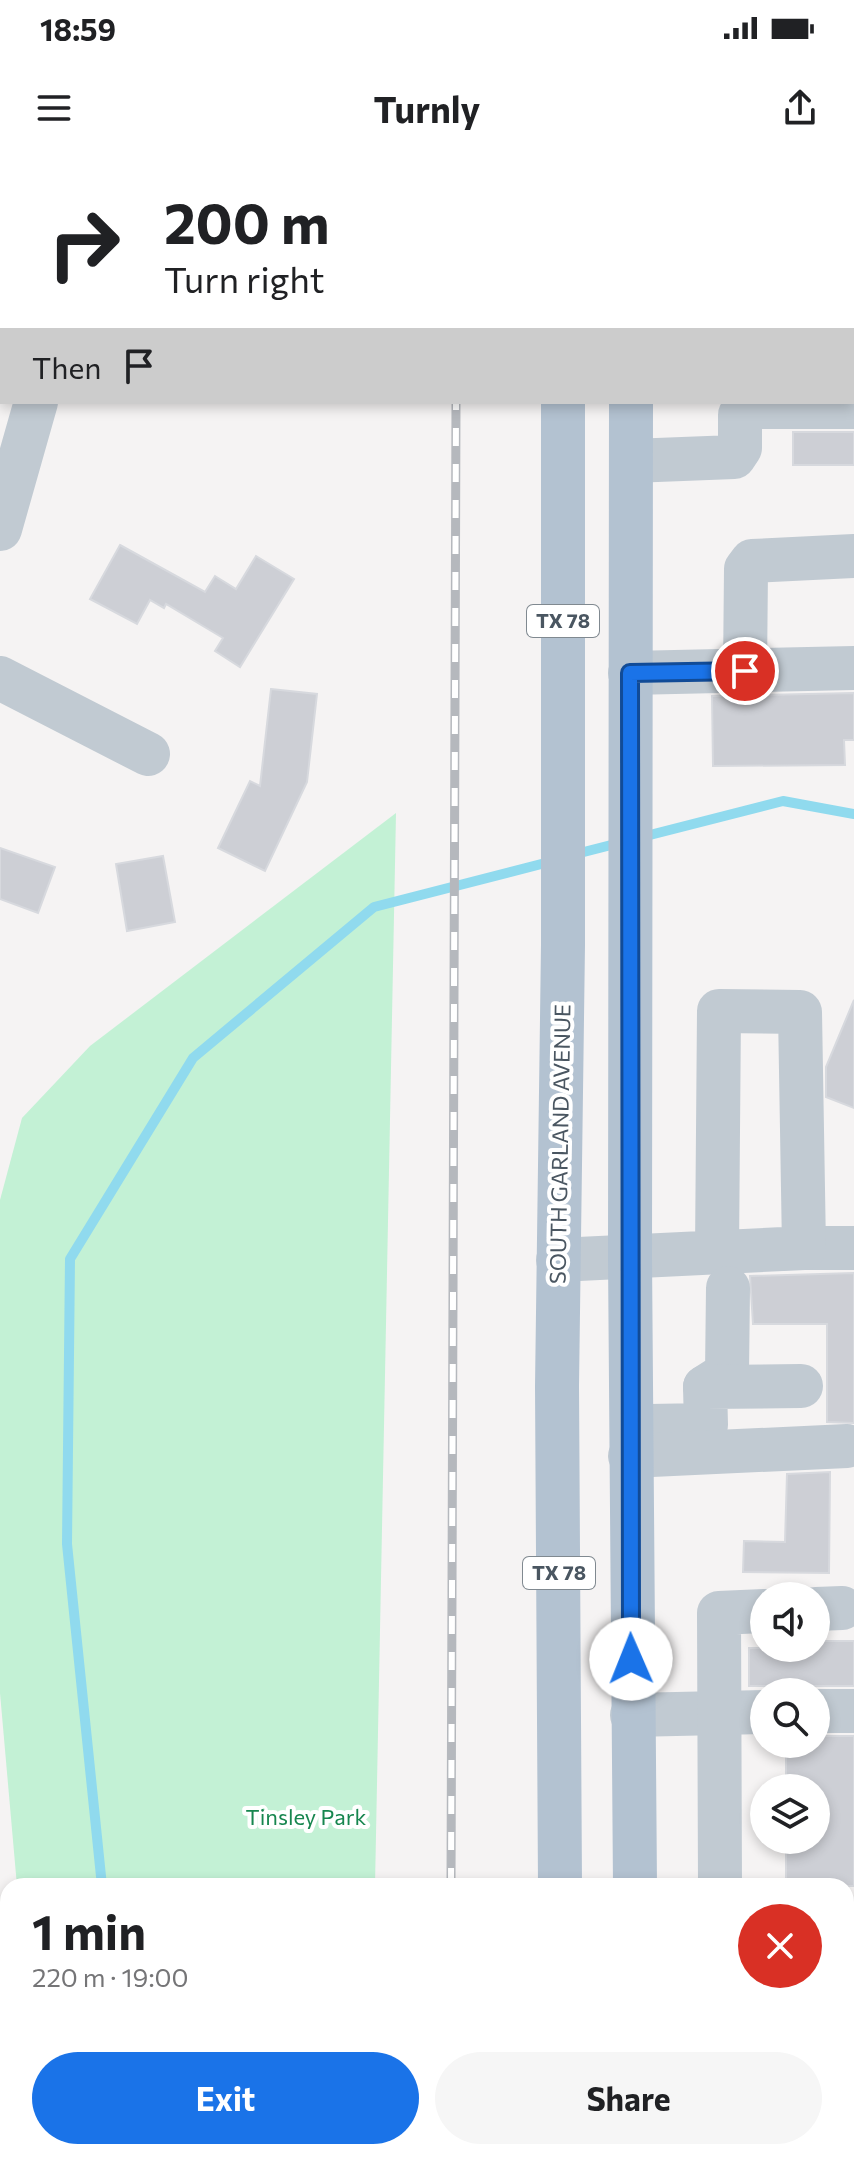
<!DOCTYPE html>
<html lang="en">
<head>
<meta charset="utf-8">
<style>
	:root { --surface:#fff; --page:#f6f6f6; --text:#202124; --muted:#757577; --accent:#1a73e8 }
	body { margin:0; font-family:Commissioner,sans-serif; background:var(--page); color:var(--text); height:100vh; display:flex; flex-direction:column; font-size:30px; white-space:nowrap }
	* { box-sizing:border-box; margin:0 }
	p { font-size:26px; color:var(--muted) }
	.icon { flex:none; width:44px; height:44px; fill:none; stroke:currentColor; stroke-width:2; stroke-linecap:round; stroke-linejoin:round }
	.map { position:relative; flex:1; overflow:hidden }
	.drawer { position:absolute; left:0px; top:1718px; width:854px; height:282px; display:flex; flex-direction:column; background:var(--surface); border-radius:24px 24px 0 0; box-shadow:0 4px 12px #0003 }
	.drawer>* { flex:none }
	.top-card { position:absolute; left:0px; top:0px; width:854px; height:244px; box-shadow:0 4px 12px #0003; background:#fff; color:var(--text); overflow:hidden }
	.controls { position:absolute; left:750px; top:1422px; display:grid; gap:16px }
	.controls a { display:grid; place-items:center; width:80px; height:80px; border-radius:50%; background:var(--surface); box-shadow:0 4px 12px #0003; font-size:40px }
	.pin { position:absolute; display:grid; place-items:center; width:68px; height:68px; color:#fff; margin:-34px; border:4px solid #fff; border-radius:50%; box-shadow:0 2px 8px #0007 }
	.me { position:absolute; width:88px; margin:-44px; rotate:359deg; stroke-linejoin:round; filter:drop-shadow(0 0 6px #0008) }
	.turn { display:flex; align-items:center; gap:28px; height:168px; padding:0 32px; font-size:36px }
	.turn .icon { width:104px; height:104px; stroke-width:2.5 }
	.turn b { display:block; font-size:56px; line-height:68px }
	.then { display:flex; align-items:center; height:76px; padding:0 32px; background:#0003; gap:16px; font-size:30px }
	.round { display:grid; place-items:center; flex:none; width:84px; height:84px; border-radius:42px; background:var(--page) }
	.head { display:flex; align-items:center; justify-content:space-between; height:136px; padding:0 32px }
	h1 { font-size:48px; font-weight:700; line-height:60px }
	.primary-button { display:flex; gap:16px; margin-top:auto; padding:16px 32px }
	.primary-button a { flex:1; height:92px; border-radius:48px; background:var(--accent); color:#fff; font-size:32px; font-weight:700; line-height:92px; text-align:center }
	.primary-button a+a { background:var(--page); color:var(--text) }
	.status { display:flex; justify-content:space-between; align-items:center; height:56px; padding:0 40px; background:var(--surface); direction:ltr }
	.status svg { height:22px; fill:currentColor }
	header { display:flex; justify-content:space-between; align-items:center; height:104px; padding:0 32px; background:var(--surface); font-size:36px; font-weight:700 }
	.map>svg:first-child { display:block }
</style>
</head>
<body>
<div class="status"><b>18:59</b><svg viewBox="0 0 49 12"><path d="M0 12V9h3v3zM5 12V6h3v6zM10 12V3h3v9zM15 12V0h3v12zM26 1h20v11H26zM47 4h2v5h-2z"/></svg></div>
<header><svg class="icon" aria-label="menu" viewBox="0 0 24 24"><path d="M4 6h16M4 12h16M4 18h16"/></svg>Turnly<svg class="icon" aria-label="share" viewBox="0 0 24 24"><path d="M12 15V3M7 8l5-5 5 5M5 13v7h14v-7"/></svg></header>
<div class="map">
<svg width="854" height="1999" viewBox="0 0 854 1999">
	<rect width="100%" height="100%" fill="#f5f3f3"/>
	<!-- green -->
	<g fill="#c3f1d5">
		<polygon points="396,653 375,1726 17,1726 0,1533 0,1040 22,958 90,886"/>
		<polygon points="8,1742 8,1992 372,1992 372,1999 0,1999 0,1746"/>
	</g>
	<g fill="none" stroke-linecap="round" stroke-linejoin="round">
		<!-- stream -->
		<g stroke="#90daee" stroke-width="10">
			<polyline points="642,677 783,641 854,654"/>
			<polyline points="572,695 619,683"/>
			<polyline points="102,1726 67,1384 70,1099 193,898 374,747 553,701"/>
			<polyline points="129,1992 130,1999"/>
		</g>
	</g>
	<!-- building -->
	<g fill="#cdcfd5" stroke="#d7d9de" stroke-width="2">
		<rect x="793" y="272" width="61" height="33"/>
		<polygon points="120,385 205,432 215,416 236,429 256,396 294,419 240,507 215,491 223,478 166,444 164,448 150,440 137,464 90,439"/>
		<polygon points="271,529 317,534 307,622 265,711 218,688 250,621 260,626"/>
		<polygon points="854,533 854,580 844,580 845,605 713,606 712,536"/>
		<polygon points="0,688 55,707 38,753 0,739"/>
		<polygon points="163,696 175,762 127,771 116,704"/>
		<polygon points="854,840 854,948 826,937 826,907"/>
		<polygon points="854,1113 854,1263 827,1262 827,1164 753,1164 750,1116"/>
		<polygon points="830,1312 829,1413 743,1412 744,1381 785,1382 787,1314"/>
		<polygon points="816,1481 854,1481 854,1526 749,1526 749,1488 816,1488"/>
		<polygon points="816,1576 854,1576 854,1726 786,1726 786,1680 816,1680 816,1628 786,1628 786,1584 816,1584"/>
	</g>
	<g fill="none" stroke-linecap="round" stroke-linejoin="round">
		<!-- minor -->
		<g stroke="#c1cad2" stroke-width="44">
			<polyline points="79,2 79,0"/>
			<polyline points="0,30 2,30"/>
			<polyline points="852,190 854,190"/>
			<polyline points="631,301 734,297 740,288 740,255 750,247 854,247"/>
			<polyline points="0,369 36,242"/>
			<polyline points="745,511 746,409 752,401 854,396"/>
			<polyline points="630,513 854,508"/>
			<polyline points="0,518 148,594"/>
			<polyline points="804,1088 854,1088"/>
			<polyline points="558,1100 804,1088 800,852 719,851 717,1092"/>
			<polyline points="705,1227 727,1213 728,1128"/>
			<polyline points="649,1266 706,1265 705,1227 801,1226"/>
			<polyline points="630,1296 847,1286"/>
			<polyline points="816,1449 842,1448"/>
			<polyline points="816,1551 854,1551"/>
			<polyline points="632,1555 764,1552"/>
			<polyline points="720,1726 719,1453 764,1451"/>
			<polyline points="846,1963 854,1963"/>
		</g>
		<!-- major -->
		<g stroke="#b3c2d1" stroke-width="44">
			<polyline points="563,2 563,0"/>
			<polyline points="634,2 634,0"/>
			<polyline points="631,242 630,1098 635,1726"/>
			<polyline points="560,1726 557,1226 563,785 563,242"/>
			<polyline points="561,1992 561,1999"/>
			<polyline points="638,1992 638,1999"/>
		</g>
		<defs>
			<g id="rail">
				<polyline points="457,2 457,0"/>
				<polyline points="451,1726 456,242"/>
				<polyline points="450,1999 450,1992"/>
			</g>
		</defs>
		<!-- rail casing -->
		<use href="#rail" stroke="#b5b8bd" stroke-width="9"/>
		<!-- rail -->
		<use href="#rail" stroke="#fff" stroke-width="6" stroke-dasharray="18" stroke-linecap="butt"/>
	</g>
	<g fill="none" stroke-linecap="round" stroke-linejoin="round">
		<defs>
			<polyline id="route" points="631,1499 630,513 745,511"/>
		</defs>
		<!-- route casing -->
		<use href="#route" stroke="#114b97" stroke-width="20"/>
		<!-- route -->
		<use href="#route" stroke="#1a73e8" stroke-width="14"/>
	</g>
	<g text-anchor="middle" stroke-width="8" stroke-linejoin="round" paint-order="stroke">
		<!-- shield labels -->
		<g fill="#fff" stroke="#808990" stroke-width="2">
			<rect x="527" y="445" width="72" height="32" rx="6"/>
			<rect x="523" y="1397" width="72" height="32" rx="6"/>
		</g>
		<g font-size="20" font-weight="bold" fill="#4a5661">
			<text x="563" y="468">TX 78</text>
			<text x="559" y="1420">TX 78</text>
		</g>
		<!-- street labels -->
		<g font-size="22" fill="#4a5661" stroke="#fff">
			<text transform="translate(560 984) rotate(-89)" y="8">SOUTH GARLAND AVENUE</text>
		</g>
		<!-- park labels -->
		<g font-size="22" fill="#17864f" stroke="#fff">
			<text x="306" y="1665">Tinsley Park</text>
		</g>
	</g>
</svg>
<div class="controls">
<a><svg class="icon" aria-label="sound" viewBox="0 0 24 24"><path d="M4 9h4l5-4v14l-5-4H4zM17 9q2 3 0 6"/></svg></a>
<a><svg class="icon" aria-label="search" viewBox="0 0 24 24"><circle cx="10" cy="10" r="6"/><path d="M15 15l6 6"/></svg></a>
<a><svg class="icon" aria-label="layers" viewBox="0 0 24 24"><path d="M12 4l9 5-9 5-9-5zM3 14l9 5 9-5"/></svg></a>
</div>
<div class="pin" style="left:745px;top:511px;background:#d93025"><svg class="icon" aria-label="arrive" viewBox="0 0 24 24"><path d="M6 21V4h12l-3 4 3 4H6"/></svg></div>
<svg class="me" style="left:631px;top:1499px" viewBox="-20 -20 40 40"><circle r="19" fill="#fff"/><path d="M0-13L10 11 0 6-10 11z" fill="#1a73e8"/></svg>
<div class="top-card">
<div class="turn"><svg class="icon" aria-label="right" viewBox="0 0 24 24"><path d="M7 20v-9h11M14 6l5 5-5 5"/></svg><div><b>200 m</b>Turn right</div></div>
<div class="then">Then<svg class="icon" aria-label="arrive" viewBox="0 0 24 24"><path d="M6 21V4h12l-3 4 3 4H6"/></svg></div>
</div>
<section class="drawer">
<div class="head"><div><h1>1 min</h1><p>220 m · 19:00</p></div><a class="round" style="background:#d93025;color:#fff"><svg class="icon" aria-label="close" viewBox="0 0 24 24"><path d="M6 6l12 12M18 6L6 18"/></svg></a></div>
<div class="primary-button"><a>Exit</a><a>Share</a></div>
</section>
</div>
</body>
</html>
